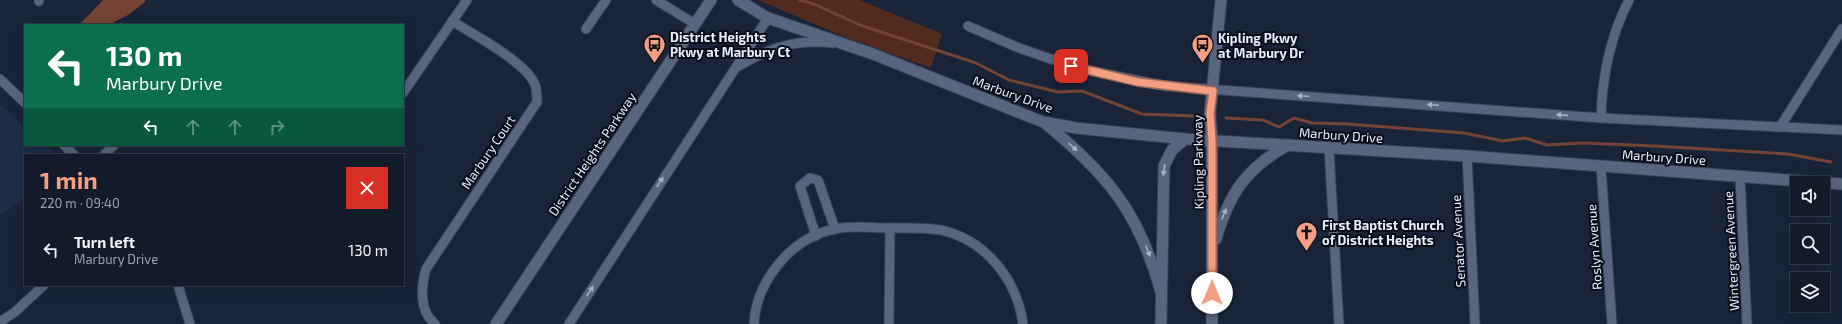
<!DOCTYPE html>
<html lang="en">
<head>
<meta charset="utf-8">
<style>
	:root { --surface:#131b2b; --page:#1c2433; --text:#f1f3f6; --muted:#9da1a9; --line:#323947; --accent:#f39f84 }
	body { margin:0; font-family:"Exo 2",sans-serif; background:var(--page); color:var(--text); height:100vh; display:flex; flex-direction:column; font-size:15px; white-space:nowrap }
	* { box-sizing:border-box; margin:0 }
	p { font-size:13px; color:var(--muted) }
	.icon { flex:none; width:22px; height:22px; fill:none; stroke:currentColor; stroke-width:2; stroke-linecap:round; stroke-linejoin:round }
	.map { position:relative; flex:1; overflow:hidden }
	.details { position:absolute; left:24px; top:154px; width:380px; height:132px; display:flex; flex-direction:column; background:var(--surface); border-radius:0px; box-shadow:0 4px 16px #0002,0 0 0 1px var(--line) }
	.details>* { flex:none }
	.guide { position:absolute; left:24px; top:24px; width:380px; height:122px; border-radius:0px; box-shadow:0 4px 16px #0002,0 0 0 1px var(--line); background:#0b6e4f; color:#fff; overflow:hidden }
	.buttons { position:absolute; left:1790px; top:176px; display:grid; gap:8px }
	.buttons a { display:grid; place-items:center; width:40px; height:40px; border-radius:0px; background:var(--surface); box-shadow:0 4px 16px #0002,0 0 0 1px var(--line); font-size:20px }
	.pin { position:absolute; display:grid; place-items:center; width:34px; height:34px; color:#fff; margin:-17px; border-radius:8px; box-shadow:0 2px 6px #0006 }
	.me { position:absolute; width:44px; margin:-22px; rotate:0deg; stroke-linejoin:round; filter:drop-shadow(0 0 3px #0008) }
	.turn { display:flex; align-items:center; gap:14px; height:84px; padding:0 16px; font-size:18px }
	.turn .icon { width:52px; height:52px; stroke-width:2.5 }
	.turn b { display:block; font-size:28px; line-height:34px }
	.lanes { display:flex; align-items:center; height:38px; padding:0 16px; background:#0003; justify-content:center; gap:20px; direction:ltr }
	.lanes .off { opacity:.35 }
	.round { display:grid; place-items:center; flex:none; width:42px; height:42px; border-radius:0px; background:var(--page) }
	.headline { display:flex; align-items:center; justify-content:space-between; height:68px; padding:0 16px }
	h1 { font-size:24px; font-weight:700; line-height:30px; color:var(--accent) }
	ul { padding:0; list-style:none }
	li { display:flex; align-items:center; gap:12px; height:56px; padding:0 16px }
	li div { flex:1 }
	li b { display:block; font-size:15px }
	li em { font-style:normal }
	.map>svg:first-child { display:block }
</style>
</head>
<body>
<div class="map">
<svg width="1842" height="324" viewBox="0 0 1842 324">
	<rect width="100%" height="100%" fill="#192439"/>
	<!-- built -->
	<polygon fill="#1f2d47" points="0,104 25,127 25,145 45,145 56,155 25,155 25,197 0,216"/>
	<!-- green -->
	<polygon fill="#532b1e" points="758,0 860,0 942,34 931,68 845,37"/>
	<!-- water -->
	<polygon fill="#744333" points="103,0 145,0 145,2 128,15 108,25 79,25"/>
	<g fill="none" stroke-linecap="round" stroke-linejoin="round">
		<!-- stream -->
		<g stroke="#744333" stroke-width="3">
			<polyline points="800,0 814,4 860,25 976,63 1009,80 1058,92 1082,91 1142,114 1194,116"/>
			<polyline points="1226,118 1263,120 1279,127 1294,118 1312,123 1348,124 1464,133 1503,141 1525,138 1547,145 1583,143 1655,146 1788,154 1831,162"/>
		</g>
		<defs>
			<g id="minor">
				<polyline points="39,0 39,1"/>
				<polyline points="656,0 695,24"/>
				<polyline points="968,26 1019,48 1077,68 1165,86 1601,118 1842,130"/>
				<polyline points="586,29 606,0"/>
				<path d="M737,67C769,48 795,39 833,43"/>
				<polyline points="0,79 25,103"/>
				<polyline points="403,93 467,0"/>
				<path d="M1601,118C1602,77 1610,37 1629,0"/>
				<polyline points="1780,127 1842,29"/>
				<polyline points="64,145 74,155"/>
				<polyline points="1329,148 1339,324"/>
				<polyline points="104,155 114,145"/>
				<polyline points="1467,156 1475,324"/>
				<polyline points="1601,167 1612,324"/>
				<polyline points="1740,177 1747,324"/>
				<polyline points="816,236 800,186 810,178 818,180 835,229"/>
				<polyline points="178,285 190,324"/>
				<polyline points="0,322 15,312 44,285"/>
				<path d="M435,324C419,311 421,287 426,269L537,102C537,94 537,86 532,79C518,58 474,35 452,21"/>
				<polyline points="569,324 768,18"/>
				<path d="M754,324C756,281 792,237 835,229C852,225 871,228 889,228C906,228 924,227 941,230C986,240 1017,280 1023,324"/>
				<polyline points="889,324 890,228"/>
			</g>
			<g id="tertiary">
				<polyline points="738,0 768,18 873,54 1043,122 1076,128 1185,139 1467,156 1842,184"/>
				<path d="M1045,123C1108,175 1139,212 1161,292"/>
				<path d="M1216,239C1229,194 1246,168 1288,145"/>
				<polyline points="496,324 711,0"/>
				<polyline points="1161,324 1164,166 1172,150 1185,139"/>
				<polyline points="1212,324 1212,141 1210,113 1221,0"/>
			</g>
		</defs>
		<!-- minor casing -->
		<use href="#minor" stroke="#363f51" stroke-width="11"/>
		<!-- tertiary casing -->
		<use href="#tertiary" stroke="#363f51" stroke-width="13"/>
		<!-- minor -->
		<use href="#minor" stroke="#58657e" stroke-width="9"/>
		<!-- tertiary -->
		<use href="#tertiary" stroke="#58657e" stroke-width="11"/>
	</g>
	<!-- one-way arrows -->
	<defs><path id="oneway-solid" d="M-6-.8H1V-3.2L6.5 0L1 3.2V.8H-6Z"/></defs>
	<g fill="#a7b1c4">
		<use href="#oneway-solid" transform="translate(1303 96) rotate(-177)"/>
		<use href="#oneway-solid" transform="translate(1433 105) rotate(-176)"/>
		<use href="#oneway-solid" transform="translate(1562 115) rotate(-176)"/>
		<use href="#oneway-solid" transform="translate(1073 147) rotate(42)"/>
		<use href="#oneway-solid" transform="translate(1164 170) rotate(98)"/>
		<use href="#oneway-solid" transform="translate(660 182) rotate(-57)"/>
		<use href="#oneway-solid" transform="translate(1224 214) rotate(-68)"/>
		<use href="#oneway-solid" transform="translate(1148 251) rotate(68)"/>
		<use href="#oneway-solid" transform="translate(590 291) rotate(-57)"/>
	</g>
	<g fill="none" stroke-linecap="round" stroke-linejoin="round">
		<defs>
			<polyline id="route" points="1071,66 1138,82 1213,91 1210,113 1212,141 1212,293"/>
		</defs>
		<!-- route casing -->
		<use href="#route" stroke="#9e6756" stroke-width="10"/>
		<!-- route -->
		<use href="#route" stroke="#f39f84" stroke-width="7"/>
	</g>
	<!-- icons -->
	<defs>
		<symbol id="bus-pin" viewBox="-11 -11 22 30"><path d="M0 17L-7.5 6A9.5 9.5 0 1 1 7.5 6Z" fill="#f39f84" stroke="#080d17"/><path d="M-5-6H5V4H4V6H2V4H-2V6H-4V4H-5ZM-3.5-4V0h7V-4ZM-3.5 1.2v1.5H-2V1.2ZM2 1.2v1.5H3.5V1.2Z" fill="#111"/></symbol>
		<symbol id="church-pin" viewBox="-11 -11 22 30"><path d="M0 17L-7.5 6A9.5 9.5 0 1 1 7.5 6Z" fill="#f39f84" stroke="#080d17"/><path d="M-1.2-6h2.4v3.5h3.3v2.4h-3.3V6h-2.4V-.1h-3.3v-2.4h3.3Z" fill="#111"/></symbol>
	</defs>
	<g fill-rule="evenodd">
		<use href="#bus-pin" x="642" y="32" width="25" height="34"/>
		<use href="#bus-pin" x="1190" y="32" width="25" height="34"/>
		<use href="#church-pin" x="1294" y="220" width="25" height="34"/>
	</g>
	<g text-anchor="middle" stroke-width="4" stroke-linejoin="round" paint-order="stroke">
		<!-- poi labels -->
		<g font-size="13" font-weight="bold" fill="#e7effd" stroke="#080d17" text-anchor="start">
			<text x="670" y="42">District Heights<tspan x="670" dy="15">Pkwy at Marbury Ct</tspan></text>
			<text x="1218" y="43">Kipling Pkwy<tspan x="1218" dy="15">at Marbury Dr</tspan></text>
			<text x="1322" y="230">First Baptist Church<tspan x="1322" dy="15">of District Heights</tspan></text>
		</g>
		<!-- street labels -->
		<g font-size="13" fill="#e7effd" stroke="#080d17">
			<text transform="translate(1013 94) rotate(20)" y="5">Marbury Drive</text>
			<text transform="translate(1341 135) rotate(4)" y="5">Marbury Drive</text>
			<text transform="translate(488 152) rotate(-56)" y="5">Marbury Court</text>
			<text transform="translate(592 154) rotate(-56)" y="5">District Heights Parkway</text>
			<text transform="translate(1664 157) rotate(4)" y="5">Marbury Drive</text>
			<text transform="translate(1198 162) rotate(-91)" y="5">Kipling Parkway</text>
			<text transform="translate(1458 241) rotate(-93)" y="5">Senator Avenue</text>
			<text transform="translate(1594 247) rotate(-94)" y="5">Roslyn Avenue</text>
			<text transform="translate(1731 251) rotate(-93)" y="5">Wintergreen Avenue</text>
		</g>
	</g>
</svg>
<div class="buttons">
<a><svg class="icon" aria-label="sound" viewBox="0 0 24 24"><path d="M4 9h4l5-4v14l-5-4H4zM17 9q2 3 0 6"/></svg></a>
<a><svg class="icon" aria-label="search" viewBox="0 0 24 24"><circle cx="10" cy="10" r="6"/><path d="M15 15l6 6"/></svg></a>
<a><svg class="icon" aria-label="layers" viewBox="0 0 24 24"><path d="M12 4l9 5-9 5-9-5zM3 14l9 5 9-5"/></svg></a>
</div>
<div class="pin" style="left:1071px;top:66px;background:#d93025"><svg class="icon" aria-label="arrive" viewBox="0 0 24 24"><path d="M6 21V4h12l-3 4 3 4H6"/></svg></div>
<svg class="me" style="left:1212px;top:293px" viewBox="-20 -20 40 40"><circle r="19" fill="#fff"/><path d="M0-13L10 11 0 6-10 11z" fill="#f39f84"/></svg>
<div class="guide">
<div class="turn"><svg class="icon" aria-label="left" viewBox="0 0 24 24"><path d="M17 20v-9H6M10 6l-5 5 5 5"/></svg><div><b>130 m</b>Marbury Drive</div></div>
<div class="lanes"><svg class="icon" aria-label="left" viewBox="0 0 24 24"><path d="M17 20v-9H6M10 6l-5 5 5 5"/></svg><svg class="icon off" aria-label="ahead" viewBox="0 0 24 24"><path d="M12 20V5M6 11l6-6 6 6"/></svg><svg class="icon off" aria-label="ahead" viewBox="0 0 24 24"><path d="M12 20V5M6 11l6-6 6 6"/></svg><svg class="icon off" aria-label="right" viewBox="0 0 24 24"><path d="M7 20v-9h11M14 6l5 5-5 5"/></svg></div>
</div>
<section class="details">
<div class="headline"><div><h1>1 min</h1><p>220 m · 09:40</p></div><a class="round" style="background:#d93025;color:#fff"><svg class="icon" aria-label="close" viewBox="0 0 24 24"><path d="M6 6l12 12M18 6L6 18"/></svg></a></div>
<ul>
<li><svg class="icon" aria-label="left" viewBox="0 0 24 24"><path d="M17 20v-9H6M10 6l-5 5 5 5"/></svg><div><b>Turn left</b><p>Marbury Drive</p></div><em>130 m</em></li>
</ul>
</section>
</div>
</body>
</html>
